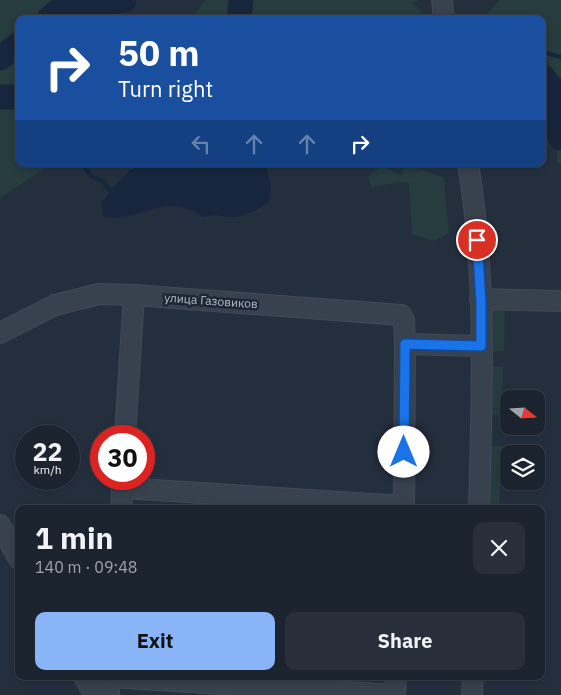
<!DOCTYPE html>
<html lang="en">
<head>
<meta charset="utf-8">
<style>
	:root { --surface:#1b232e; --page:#282f3a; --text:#f1f3f6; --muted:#a0a4aa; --line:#39404a; --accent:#8ab4f8 }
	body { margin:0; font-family:"IBM Plex Sans",sans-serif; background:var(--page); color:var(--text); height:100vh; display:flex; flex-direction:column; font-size:19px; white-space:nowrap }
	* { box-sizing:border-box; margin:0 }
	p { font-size:16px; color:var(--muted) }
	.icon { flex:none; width:28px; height:28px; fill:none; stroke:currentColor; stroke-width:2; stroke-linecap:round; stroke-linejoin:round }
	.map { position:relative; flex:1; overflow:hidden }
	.panel { position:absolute; left:15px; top:505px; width:530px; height:175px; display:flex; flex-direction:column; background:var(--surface); border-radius:10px; box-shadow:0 2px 8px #0003,0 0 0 1px var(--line) }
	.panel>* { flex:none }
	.banner { position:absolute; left:15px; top:15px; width:531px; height:152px; border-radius:10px; box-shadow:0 2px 8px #0003,0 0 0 1px var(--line); background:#1a4fa0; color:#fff; overflow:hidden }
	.needle { width:32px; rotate:108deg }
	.buttons { position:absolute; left:500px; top:390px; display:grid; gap:10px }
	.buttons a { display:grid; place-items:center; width:45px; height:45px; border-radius:10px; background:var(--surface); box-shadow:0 2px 8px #0003,0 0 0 1px var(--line); font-size:25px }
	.speed { position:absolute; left:15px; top:425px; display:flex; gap:10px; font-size:25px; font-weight:700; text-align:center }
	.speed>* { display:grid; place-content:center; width:65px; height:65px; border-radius:50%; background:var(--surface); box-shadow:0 2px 8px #0003,0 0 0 1px var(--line); line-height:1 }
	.speed small { font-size:12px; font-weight:400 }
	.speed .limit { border:8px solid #d22; background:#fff; color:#111 }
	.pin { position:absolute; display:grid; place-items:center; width:42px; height:42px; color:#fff; margin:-21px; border:2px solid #fff; border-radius:50%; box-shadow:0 1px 5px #0007 }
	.me { position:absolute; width:55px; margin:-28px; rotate:0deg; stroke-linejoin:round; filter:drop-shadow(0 0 4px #0008) }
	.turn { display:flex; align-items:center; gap:18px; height:105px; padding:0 20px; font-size:22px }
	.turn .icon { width:65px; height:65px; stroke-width:2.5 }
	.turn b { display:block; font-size:35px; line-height:42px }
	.lanes { display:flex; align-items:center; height:48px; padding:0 20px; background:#0003; justify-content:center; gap:25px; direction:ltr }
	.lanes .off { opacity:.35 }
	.round { display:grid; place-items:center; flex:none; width:52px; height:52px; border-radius:10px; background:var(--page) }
	.overview { display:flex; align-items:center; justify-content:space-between; height:85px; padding:0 20px }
	h1 { font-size:30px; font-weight:700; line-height:38px }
	.cta { display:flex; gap:10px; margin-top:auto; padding:10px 20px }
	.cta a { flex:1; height:58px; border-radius:10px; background:var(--accent); color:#111; font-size:20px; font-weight:700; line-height:58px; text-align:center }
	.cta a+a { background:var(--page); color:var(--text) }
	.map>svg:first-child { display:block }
</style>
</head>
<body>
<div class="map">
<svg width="561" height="695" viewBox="0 0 561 695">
	<rect width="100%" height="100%" fill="#242f3e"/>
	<!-- green -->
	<g fill="#263c3f">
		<polygon points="0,0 86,0 93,19 19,19 19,164 51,164 0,198"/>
		<polygon points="205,0 420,0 412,3 425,15 425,19 192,19"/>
		<polygon points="500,0 561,0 561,164 557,163 557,142 543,130 543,98 546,95 553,93 543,80 542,19 482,19"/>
		<polygon points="408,165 444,178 449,233 434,241 412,234 409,183 401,182 372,187 368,177 381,166 401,175"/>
		<polygon points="505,305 504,351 492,352 489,312 492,306"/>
		<polygon points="490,366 503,367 502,415 488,415"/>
		<polygon points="489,446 502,446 499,509 487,509"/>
	</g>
	<!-- water -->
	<path fill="#17263c" d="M148,164H266L271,187L269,202C258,209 245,217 232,217C219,217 218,213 204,217C193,211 182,205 170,206C146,208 130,221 103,217L101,204L115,185L130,170Z"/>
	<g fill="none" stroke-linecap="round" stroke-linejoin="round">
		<!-- stream -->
		<g stroke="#17263c" stroke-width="4.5">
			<polyline points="542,54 546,53 561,57"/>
			<polyline points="9,97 19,103"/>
			<polyline points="82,164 92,177 103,181 110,191"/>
		</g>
		<!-- river -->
		<g stroke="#17263c" stroke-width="25">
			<polyline points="49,19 57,12 124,0"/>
			<polyline points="239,19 241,0"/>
			<polyline points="0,58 19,44"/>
			<polyline points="542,76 557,94 550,116 561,138"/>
			<polyline points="0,97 19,97"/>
		</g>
		<defs>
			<g id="minor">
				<polyline points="442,0 444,19"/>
				<path d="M468,164C487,277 482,395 479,509"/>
				<polyline points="480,299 561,301"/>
				<polyline points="0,333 55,305 99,294 134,295 401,315 404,320 405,344 404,509"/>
				<polyline points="405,344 481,346"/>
				<polyline points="125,436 134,295"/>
				<polyline points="122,488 404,506"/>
				<polyline points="121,509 123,479"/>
				<polyline points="0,525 19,559"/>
				<polyline points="84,676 90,687 109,692"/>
				<polyline points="110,677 395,695"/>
				<polyline points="395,695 396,676"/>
				<polyline points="472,695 473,676"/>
			</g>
		</defs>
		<!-- minor casing -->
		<use href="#minor" stroke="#414a57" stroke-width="22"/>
		<!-- minor -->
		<use href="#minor" stroke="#38414e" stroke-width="20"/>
	</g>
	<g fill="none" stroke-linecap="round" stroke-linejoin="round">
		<defs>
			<polyline id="route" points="404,452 405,344 481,346 481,302 477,240"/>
		</defs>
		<!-- route casing -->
		<use href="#route" stroke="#114b97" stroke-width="12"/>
		<!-- route -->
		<use href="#route" stroke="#1a73e8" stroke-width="9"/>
	</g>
	<g text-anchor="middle" stroke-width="5" stroke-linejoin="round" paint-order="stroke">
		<!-- street labels -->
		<g font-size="12" fill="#b4bcc9" stroke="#1d2633">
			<text transform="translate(211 301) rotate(4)" y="4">улица Газовиков</text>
		</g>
	</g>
</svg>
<div class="buttons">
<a><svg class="needle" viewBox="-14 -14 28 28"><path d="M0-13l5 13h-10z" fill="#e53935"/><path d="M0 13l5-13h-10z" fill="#a0a4aa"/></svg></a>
<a><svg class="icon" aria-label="layers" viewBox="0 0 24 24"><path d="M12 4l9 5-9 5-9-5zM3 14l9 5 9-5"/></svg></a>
</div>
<div class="speed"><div>22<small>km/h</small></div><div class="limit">30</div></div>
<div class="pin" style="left:477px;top:240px;background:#d93025"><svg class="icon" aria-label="arrive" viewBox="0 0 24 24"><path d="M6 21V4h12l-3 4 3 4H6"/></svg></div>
<svg class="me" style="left:404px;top:452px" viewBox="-20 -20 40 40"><circle r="19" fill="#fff"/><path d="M0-13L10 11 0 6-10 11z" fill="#1a73e8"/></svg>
<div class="banner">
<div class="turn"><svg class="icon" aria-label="right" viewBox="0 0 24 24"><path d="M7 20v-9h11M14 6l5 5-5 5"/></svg><div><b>50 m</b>Turn right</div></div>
<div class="lanes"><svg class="icon off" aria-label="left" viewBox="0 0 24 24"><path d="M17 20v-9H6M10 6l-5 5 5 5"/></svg><svg class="icon off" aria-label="ahead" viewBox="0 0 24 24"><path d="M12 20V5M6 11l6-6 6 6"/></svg><svg class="icon off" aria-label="ahead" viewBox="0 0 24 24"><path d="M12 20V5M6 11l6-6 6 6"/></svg><svg class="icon" aria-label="right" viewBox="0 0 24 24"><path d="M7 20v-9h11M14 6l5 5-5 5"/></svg></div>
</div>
<section class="panel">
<div class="overview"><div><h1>1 min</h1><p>140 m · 09:48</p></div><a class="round"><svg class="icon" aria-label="close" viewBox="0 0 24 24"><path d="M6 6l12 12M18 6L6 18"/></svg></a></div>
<div class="cta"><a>Exit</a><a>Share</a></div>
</section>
</div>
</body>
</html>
